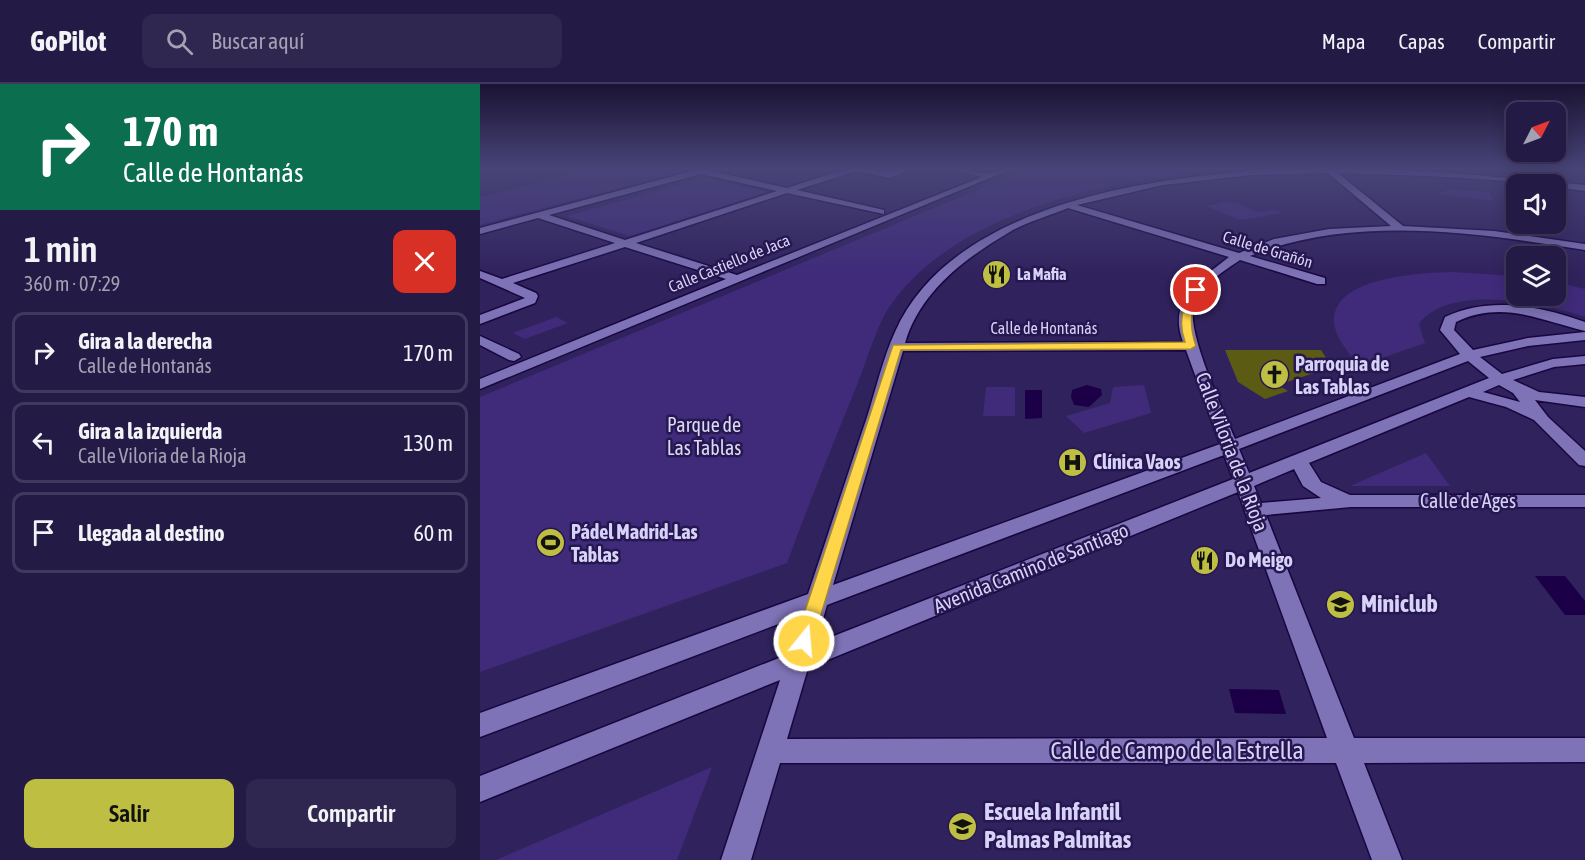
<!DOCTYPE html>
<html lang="es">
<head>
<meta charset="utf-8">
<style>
	:root { --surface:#241a46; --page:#302751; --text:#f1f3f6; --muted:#a3a1b3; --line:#41385f; --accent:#bebf42 }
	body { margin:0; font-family:"Asap Condensed",sans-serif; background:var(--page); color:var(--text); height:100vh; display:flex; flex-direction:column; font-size:22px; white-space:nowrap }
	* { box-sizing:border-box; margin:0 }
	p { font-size:20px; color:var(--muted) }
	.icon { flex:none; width:33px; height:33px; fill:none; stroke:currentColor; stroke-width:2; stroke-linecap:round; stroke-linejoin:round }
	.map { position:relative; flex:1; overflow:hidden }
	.drawer { display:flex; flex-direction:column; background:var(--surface); width:480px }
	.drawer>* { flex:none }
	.hud { background:#0b6e4f; color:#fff; overflow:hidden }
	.needle { width:39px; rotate:48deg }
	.tools { position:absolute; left:1026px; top:18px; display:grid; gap:12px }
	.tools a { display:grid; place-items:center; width:60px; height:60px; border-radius:12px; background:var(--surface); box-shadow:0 3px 15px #0003,0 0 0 2px var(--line); font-size:30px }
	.pin { position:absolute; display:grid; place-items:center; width:51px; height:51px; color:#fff; margin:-26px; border:3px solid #fff; border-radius:50%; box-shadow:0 2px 6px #0007 }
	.me { position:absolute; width:66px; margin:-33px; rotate:17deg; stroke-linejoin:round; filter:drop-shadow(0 0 4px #0008) }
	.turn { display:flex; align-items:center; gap:21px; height:126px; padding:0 24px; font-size:27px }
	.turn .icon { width:78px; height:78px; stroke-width:2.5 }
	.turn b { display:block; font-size:42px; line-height:51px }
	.round { display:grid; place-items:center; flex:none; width:63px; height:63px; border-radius:12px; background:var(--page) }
	.headline { display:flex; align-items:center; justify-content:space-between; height:102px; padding:0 24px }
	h1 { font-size:36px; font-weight:600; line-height:45px }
	.action { display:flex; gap:12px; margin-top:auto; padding:12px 24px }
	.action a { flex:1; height:69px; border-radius:12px; background:var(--accent); color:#111; font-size:24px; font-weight:600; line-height:69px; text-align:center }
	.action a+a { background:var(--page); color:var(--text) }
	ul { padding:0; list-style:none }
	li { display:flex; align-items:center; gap:18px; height:81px; margin:0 12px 9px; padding:0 12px; border:3px solid var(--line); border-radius:12px }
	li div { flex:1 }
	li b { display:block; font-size:22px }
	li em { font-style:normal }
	header { display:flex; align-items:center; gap:36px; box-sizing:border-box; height:84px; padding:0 30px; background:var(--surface); border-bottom:2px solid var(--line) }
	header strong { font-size:28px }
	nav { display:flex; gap:33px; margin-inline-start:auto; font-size:21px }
	.search { width:420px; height:54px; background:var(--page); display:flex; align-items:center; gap:15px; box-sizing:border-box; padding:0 21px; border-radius:12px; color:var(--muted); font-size:22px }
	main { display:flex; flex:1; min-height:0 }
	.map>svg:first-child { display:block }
</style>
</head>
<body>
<header>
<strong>GoPilot</strong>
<div class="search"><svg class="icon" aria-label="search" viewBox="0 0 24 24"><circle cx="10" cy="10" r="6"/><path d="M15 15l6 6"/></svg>Buscar aquí</div>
<nav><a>Mapa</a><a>Capas</a><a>Compartir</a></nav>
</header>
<main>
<section class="drawer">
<div class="hud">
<div class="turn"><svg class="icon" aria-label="right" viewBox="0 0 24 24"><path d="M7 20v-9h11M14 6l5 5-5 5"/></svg><div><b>170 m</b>Calle de Hontanás</div></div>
</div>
<div class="headline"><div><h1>1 min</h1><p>360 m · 07:29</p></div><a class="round" style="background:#d93025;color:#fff"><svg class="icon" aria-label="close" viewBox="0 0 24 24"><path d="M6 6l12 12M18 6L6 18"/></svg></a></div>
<ul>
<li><svg class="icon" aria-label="right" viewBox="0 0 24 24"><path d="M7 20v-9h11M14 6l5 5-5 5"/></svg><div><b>Gira a la derecha</b><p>Calle de Hontanás</p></div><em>170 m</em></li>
<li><svg class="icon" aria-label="left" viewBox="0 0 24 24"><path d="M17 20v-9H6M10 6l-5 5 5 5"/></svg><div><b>Gira a la izquierda</b><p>Calle Viloria de la Rioja</p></div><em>130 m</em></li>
<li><svg class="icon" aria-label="arrive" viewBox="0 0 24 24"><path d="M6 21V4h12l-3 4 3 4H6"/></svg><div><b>Llegada al destino</b></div><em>60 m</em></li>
</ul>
<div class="action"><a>Salir</a><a>Compartir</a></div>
</section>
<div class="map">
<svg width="1105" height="776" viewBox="0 0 1105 776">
	<rect width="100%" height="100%" fill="#30225d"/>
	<!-- green -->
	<g fill="#3f2b7a">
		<polygon points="135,84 214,84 0,141 0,113 104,87 113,89"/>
		<path d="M550,84H787C669,87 478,117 408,225C396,244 386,279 377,301C353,360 329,419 307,479L0,588V313Z"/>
		<polygon points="226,94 287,108 150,152 86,132"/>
		<polygon points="970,105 1009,108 1014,117 957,110"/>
		<polygon points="746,118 758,119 777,128 797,126 803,129 760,136 726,122"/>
		<path d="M972,188L1036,192V212H1076V198L1105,205V233C1063,219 969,199 939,240L945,259L879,282C870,270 855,254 854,238C852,192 942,189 972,188Z"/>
		<polygon points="76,233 88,239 45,255 33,249"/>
		<polygon points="664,301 671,329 604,349 586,332 630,319 633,303"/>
		<polygon points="506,303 535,303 535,332 503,332"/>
		<polygon points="946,369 970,402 870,402"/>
		<polygon points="232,683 197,776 16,776"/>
	</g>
	<!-- water -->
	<g fill="#1b0047">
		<polygon points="607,301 621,305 622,311 609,323 594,321 591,313 592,306"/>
		<polygon points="545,306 562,306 562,334 545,335"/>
		<polygon points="1055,492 1085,492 1105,517 1105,531 1085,531"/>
		<polygon points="749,605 799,606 806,630 755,629"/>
	</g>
	<!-- building -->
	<polygon fill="#5b5b14" points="745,266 841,266 852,283 798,301 808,307 785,315 758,298"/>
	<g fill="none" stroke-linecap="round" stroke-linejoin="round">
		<defs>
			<g id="minor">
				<path d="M223,84H236L231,87L307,104L369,84H386L409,88L423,84H434L410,94L376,87L317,106L404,126V130L307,109L156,159L257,191L502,93L468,84C481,84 500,91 511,89C520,87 525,84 534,84L0,305V295L246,195L145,163L33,199L56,209L58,212L55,219L0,240V231L45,214L0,194V187L22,195L135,159L58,134L0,150V144ZM221,90L297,107L145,156L69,131Z"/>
				<path d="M852,84L949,87L1105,101V107L1076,103V100L949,92L858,89L923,142L1014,147L1105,160V166C996,149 875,130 770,172L845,194V200H837L760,176C745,186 724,200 715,216C702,241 744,327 755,355L980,270L960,246L965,233C1010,212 1060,222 1105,238V247C1060,236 1022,216 976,238L974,246L993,266L1048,254L1105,248V256L1048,262L1000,273L1022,290L1073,275L1105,272V280L1074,283L1033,296L1059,308L1105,313V323L1055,316L1068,333L1105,367V382L1099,381L1054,336L1026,323L989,313L829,379L841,398L870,411H1105V423H871L786,431L874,654H1105V678L884,679L922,776H892L856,679H300L271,776H241L300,596L0,718V692L309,570L322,531L0,653V629L328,510C348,451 367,392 387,333C396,305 403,274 415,248C465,134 629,101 739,90C776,86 816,81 852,84ZM848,89L911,142L849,145L794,155L759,169L597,121L683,101L771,91ZM588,124L749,173C720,196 687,215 703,258L425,259C440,208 484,175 528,149C546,138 569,132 588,124ZM706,266L740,360L353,501L423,267ZM988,277L1009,294L769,389L759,365ZM1019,301L1033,309L1040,318L1003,308ZM744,371L753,395L336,559L347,521ZM814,385L823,402L841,414L781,419L774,402ZM758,408L847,654L307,655L328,584Z"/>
				<polygon points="0,252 39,270 41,273 34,277 29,276 0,261"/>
			</g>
		</defs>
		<!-- minor casing -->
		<use href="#minor" stroke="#190640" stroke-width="3"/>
		<!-- minor -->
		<use href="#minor" fill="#7d73b6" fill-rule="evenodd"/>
	</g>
	<!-- sky -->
	<linearGradient id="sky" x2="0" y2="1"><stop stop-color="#1a1333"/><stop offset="0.44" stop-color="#484478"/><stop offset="1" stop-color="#484478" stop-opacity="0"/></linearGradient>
	<rect width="1105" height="192" fill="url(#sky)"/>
	<!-- route -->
	<path fill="#ffd54a" stroke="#a68a30" stroke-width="1.5" d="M713,204L721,206C709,224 709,242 716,262L711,265L421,266L333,557L330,562L324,564L317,562L315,557L413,261L705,258C698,239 702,221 713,204Z"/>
	<!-- icons -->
	<defs>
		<symbol id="restaurant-disc" viewBox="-11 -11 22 22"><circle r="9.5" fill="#bebf42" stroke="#261751"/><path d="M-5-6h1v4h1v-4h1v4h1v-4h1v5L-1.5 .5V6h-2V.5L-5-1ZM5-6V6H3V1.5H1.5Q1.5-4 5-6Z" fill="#111"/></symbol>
		<symbol id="church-disc" viewBox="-11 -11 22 22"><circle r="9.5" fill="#bebf42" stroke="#261751"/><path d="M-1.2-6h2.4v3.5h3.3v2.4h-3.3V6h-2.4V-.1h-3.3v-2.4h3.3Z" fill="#111"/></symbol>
		<symbol id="hospital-disc" viewBox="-11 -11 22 22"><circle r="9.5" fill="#bebf42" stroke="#261751"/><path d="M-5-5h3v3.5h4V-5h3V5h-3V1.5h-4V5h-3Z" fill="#111"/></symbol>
		<symbol id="stadium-disc" viewBox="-11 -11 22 22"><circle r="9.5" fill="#bebf42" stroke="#261751"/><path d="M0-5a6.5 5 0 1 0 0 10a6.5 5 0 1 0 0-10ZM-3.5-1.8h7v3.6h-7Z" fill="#111"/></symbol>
		<symbol id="school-disc" viewBox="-11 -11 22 22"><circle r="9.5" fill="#bebf42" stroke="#261751"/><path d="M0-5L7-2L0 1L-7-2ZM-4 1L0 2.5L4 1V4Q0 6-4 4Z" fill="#111"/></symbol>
	</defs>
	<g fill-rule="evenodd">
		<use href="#restaurant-disc" x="500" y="174" width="33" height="33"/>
		<use href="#church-disc" x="778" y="274" width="33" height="33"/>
		<use href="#hospital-disc" x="576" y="362" width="33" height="33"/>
		<use href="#stadium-disc" x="54" y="442" width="33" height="33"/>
		<use href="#restaurant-disc" x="708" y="460" width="33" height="33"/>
		<use href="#school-disc" x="844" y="504" width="33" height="33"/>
		<use href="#school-disc" x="466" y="726" width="33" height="33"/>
	</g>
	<g text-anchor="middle" stroke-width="5" stroke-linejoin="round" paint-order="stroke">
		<!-- far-street labels -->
		<g font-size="16" fill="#d7d3f8" stroke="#261751">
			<text transform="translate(788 165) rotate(17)" y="6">Calle de Grañón</text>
			<text transform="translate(249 179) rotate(-22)" y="6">Calle Castiello de Jaca</text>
			<text x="564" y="250">Calle de Hontanás</text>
		</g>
		<!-- far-poi labels -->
		<g font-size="16" font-weight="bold" fill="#d7d3f8" stroke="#261751" text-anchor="start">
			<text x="537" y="196">La Mafia</text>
		</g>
		<!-- poi labels -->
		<g font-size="20" font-weight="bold" fill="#d7d3f8" stroke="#261751" text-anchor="start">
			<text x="815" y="287">Parroquia de<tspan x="815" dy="23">Las Tablas</tspan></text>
			<text x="613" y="385">Clínica Vaos</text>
			<text x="91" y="455">Pádel Madrid-Las<tspan x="91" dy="23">Tablas</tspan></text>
			<text x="745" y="483">Do Meigo</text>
		</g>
		<!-- park labels -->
		<g font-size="20" fill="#dbd9f3" stroke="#261751">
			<text x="224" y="348">Parque de<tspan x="224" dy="23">Las Tablas</tspan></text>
		</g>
		<!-- street labels -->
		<g font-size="20" fill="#d7d3f8" stroke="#261751">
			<text transform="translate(752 368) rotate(69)" y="7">Calle Viloria de la Rioja</text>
			<text x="988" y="424">Calle de Ages</text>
			<text transform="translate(551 484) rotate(-22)" y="7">Avenida Camino de Santiago</text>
		</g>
		<!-- near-poi labels -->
		<g font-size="24" font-weight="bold" fill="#d7d3f8" stroke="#261751" text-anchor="start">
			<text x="881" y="528">Miniclub</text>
			<text x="504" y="736">Escuela Infantil<tspan x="504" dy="28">Palmas Palmitas</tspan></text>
		</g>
		<!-- near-street labels -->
		<g font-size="24" fill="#d7d3f8" stroke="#261751">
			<text x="697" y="675">Calle de Campo de la Estrella</text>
		</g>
	</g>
</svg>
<div class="tools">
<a><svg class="needle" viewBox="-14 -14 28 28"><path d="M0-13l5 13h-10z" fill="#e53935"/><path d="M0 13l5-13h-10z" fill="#a3a1b3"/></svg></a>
<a><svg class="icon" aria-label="sound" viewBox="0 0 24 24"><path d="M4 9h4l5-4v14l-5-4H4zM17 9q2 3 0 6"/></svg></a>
<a><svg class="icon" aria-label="layers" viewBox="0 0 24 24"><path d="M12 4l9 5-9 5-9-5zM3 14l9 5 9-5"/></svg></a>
</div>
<div class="pin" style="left:716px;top:206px;background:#d93025"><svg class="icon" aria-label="arrive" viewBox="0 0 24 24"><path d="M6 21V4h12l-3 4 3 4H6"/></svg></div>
<svg class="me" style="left:324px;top:557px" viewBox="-20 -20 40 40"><circle r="17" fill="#ffd54a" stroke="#fff" stroke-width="3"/><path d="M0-11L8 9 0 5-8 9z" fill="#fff"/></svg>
</div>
</main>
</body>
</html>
